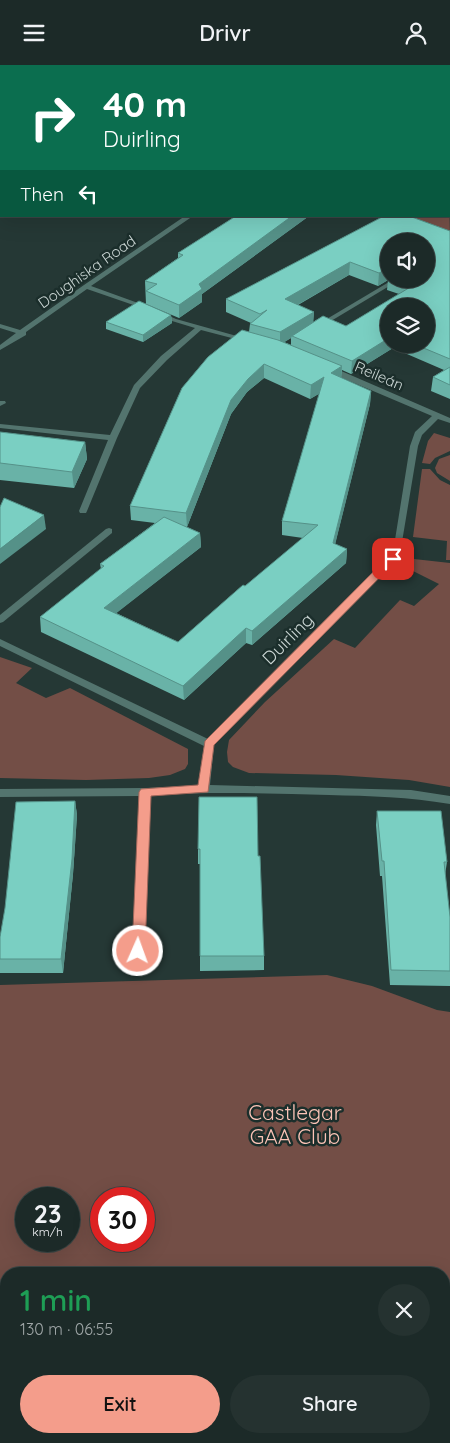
<!DOCTYPE html>
<html lang="en">
<head>
<meta charset="utf-8">
<style>
	:root { --surface:#1c2a28; --page:#253230; --text:#f1f3f6; --muted:#a0a7a8; --line:#3a4645; --accent:#f49d8b }
	body { margin:0; font-family:Quicksand,sans-serif; background:var(--page); color:var(--text); height:100vh; display:flex; flex-direction:column; font-size:19px; white-space:nowrap }
	* { box-sizing:border-box; margin:0 }
	p { font-size:16px; color:var(--muted) }
	.icon { flex:none; width:28px; height:28px; fill:none; stroke:currentColor; stroke-width:2; stroke-linecap:round; stroke-linejoin:round }
	.map { position:relative; flex:1; overflow:hidden }
	.drawer { position:absolute; left:0px; top:1202px; width:450px; height:176px; display:flex; flex-direction:column; background:var(--surface); border-radius:20px 20px 0 0; box-shadow:0 5px 20px #0002,0 0 0 1px var(--line) }
	.drawer>* { flex:none }
	.banner { position:absolute; left:0px; top:0px; width:450px; height:152px; box-shadow:0 5px 20px #0002,0 0 0 1px var(--line); background:#0b6e4f; color:#fff; overflow:hidden }
	.buttons { position:absolute; left:380px; top:168px; display:grid; gap:10px }
	.buttons a { display:grid; place-items:center; width:55px; height:55px; border-radius:50%; background:var(--surface); box-shadow:0 5px 20px #0002,0 0 0 1px var(--line); font-size:25px }
	.speed { position:absolute; left:15px; top:1122px; display:flex; gap:10px; font-size:25px; font-weight:700; text-align:center }
	.speed>* { display:grid; place-content:center; width:65px; height:65px; border-radius:50%; background:var(--surface); box-shadow:0 5px 20px #0002,0 0 0 1px var(--line); line-height:1 }
	.speed small { font-size:12px; font-weight:400 }
	.speed .limit { border:8px solid #d22; background:#fff; color:#111 }
	.pin { position:absolute; display:grid; place-items:center; width:42px; height:42px; color:#fff; margin:-21px; border-radius:10px; box-shadow:0 2px 8px #0006 }
	.me { position:absolute; width:55px; margin:-28px; rotate:2deg; stroke-linejoin:round; filter:drop-shadow(0 0 4px #0008) }
	.turn { display:flex; align-items:center; gap:18px; height:105px; padding:0 20px; font-size:22px }
	.turn .icon { width:65px; height:65px; stroke-width:2.5 }
	.turn b { display:block; font-size:35px; line-height:42px }
	.then { display:flex; align-items:center; height:48px; padding:0 20px; background:#0003; gap:10px; font-size:19px }
	.round { display:grid; place-items:center; flex:none; width:52px; height:52px; border-radius:26px; background:var(--page) }
	.overview { display:flex; align-items:center; justify-content:space-between; height:85px; padding:0 20px }
	h1 { font-size:30px; font-weight:600; line-height:38px; color:#1e9e55 }
	.action { display:flex; gap:10px; margin-top:auto; padding:10px 20px }
	.action a { flex:1; height:58px; border-radius:30px; background:var(--accent); color:#111; font-size:20px; font-weight:600; line-height:58px; text-align:center }
	.action a+a { background:var(--page); color:var(--text) }
	header { display:flex; justify-content:space-between; align-items:center; height:65px; padding:0 20px; background:var(--surface); font-size:22px; font-weight:600 }
	.map>svg:first-child { display:block }
</style>
</head>
<body>
<header><svg class="icon" aria-label="menu" viewBox="0 0 24 24"><path d="M4 6h16M4 12h16M4 18h16"/></svg>Drivr<svg class="icon" aria-label="person" viewBox="0 0 24 24"><circle cx="12" cy="8" r="4"/><path d="M4 21q1-7 8-7t8 7"/></svg></header>
<div class="map">
<svg width="450" height="1378" viewBox="0 0 450 1378">
	<rect width="100%" height="100%" fill="#253835"/>
	<!-- green -->
	<g fill="#734e46" fill-rule="evenodd">
		<polygon points="449,122 450,175 381,151 449,151"/>
		<polygon points="434,368 450,373 450,386 435,393 430,399 422,398 428,376"/>
		<polygon points="450,390 450,416 437,408 435,403 439,394"/>
		<polygon points="422,404 430,404 440,415 450,420 450,495 446,495 447,476 413,472"/>
		<polygon points="405,493 450,498 450,722 409,715 336,710 249,708 233,702 228,697 227,687 229,675 265,637 334,574 355,583 400,535 414,541 439,519 403,501 402,496"/>
		<polygon points="0,592 32,603 16,618 46,633 70,623 188,684 188,699 185,704 170,710 149,713 86,715 0,713"/>
		<path d="M327,910L372,921L437,945L450,947V1378H0V920ZM26,1134H69V1176H26ZM101,1134H144V1176H101ZM6,1209H444V1372H6Z"/>
	</g>
	<g fill="none" stroke-linecap="round" stroke-linejoin="round">
		<!-- minor -->
		<g fill="#53746e" fill-rule="evenodd">
			<rect x="449" y="24" width="1" height="4"/>
			<polygon points="450,33 450,37 449,38 449,34"/>
			<polygon points="449,65 450,66 450,70 449,69"/>
			<rect x="0" y="101" width="1" height="4"/>
			<polygon points="185,151 193,151 91,221 149,242 149,244 145,244 87,224 26,267 26,270 0,285 0,280 16,268 0,263 0,259 20,265 84,220"/>
			<polygon points="394,214 401,214 321,262 315,261"/>
			<polygon points="159,248 163,248 176,254 251,275 247,277 201,265 167,295 140,323 117,373 87,446 86,448 80,448 79,446 108,375 0,363 0,359 110,370 134,320 161,291 195,263 172,256 159,250"/>
			<polygon points="326,302 332,302 450,353 450,358 438,354 422,370 418,381 401,483 398,484 394,481 410,381 415,367 432,351 326,306"/>
			<polygon points="0,336 5,336 6,338 0,341"/>
			<polygon points="109,463 112,464 112,468 3,557 0,558 0,550 106,464"/>
			<path d="M393,490L396,491L397,493L396,495L214,680L210,720L411,725L450,731V739C409,732 370,731 329,730C269,728 210,727 150,730L144,886L142,889L138,890L134,889L132,886L140,731L0,732V724L145,723L199,721L204,681L0,581V574L208,674L390,491Z"/>
		</g>
		<defs>
			<polyline id="rail" points="130,0 134,1"/>
		</defs>
		<!-- rail casing -->
		<use href="#rail" stroke="#94a29f" stroke-width="4"/>
		<!-- rail -->
		<use href="#rail" stroke="#1b2e2b" stroke-width="2.5" stroke-dasharray="7" stroke-linecap="butt"/>
	</g>
	<!-- wall -->
	<g fill="#69b2a7" fill-rule="evenodd">
		<polygon points="236,151 309,151 202,229 202,237 179,253 146,239 145,216 178,193 178,188"/>
		<path d="M384,151H409L450,166V334L431,326L433,312L444,305L393,283L351,309L342,305L341,313L371,326L370,339L335,479L347,484L346,498L252,580L246,578L184,635L41,567L40,552L101,504L100,499L155,458L131,455L130,441L182,323L208,292L242,265L249,267L250,259L251,258L226,247V234ZM389,176H426V214H389ZM349,210L378,221L388,215L387,225L399,229L346,261L323,251L313,257L314,247L298,240ZM389,241H426V279H389ZM291,273V280L284,277ZM264,313L310,334L320,328L282,456V470L303,473L245,521L243,520L178,577L116,548L201,482L200,468L187,462L231,349L247,327Z"/>
		<polygon points="171,250 172,258 143,277 106,264 106,257"/>
		<polygon points="0,367 85,377 87,394 74,423 0,415"/>
		<polygon points="75,736 77,750 73,809 63,908 0,908 0,872"/>
		<polygon points="377,746 447,797 445,810 450,852 450,921 390,920 382,811 380,811 376,760"/>
		<polygon points="198,784 258,791 264,891 264,905 200,906 200,799 198,799"/>
	</g>
	<!-- shaded-wall -->
	<g fill="#559188">
		<polygon points="292,151 309,151 202,229 202,237 179,253 179,240 199,219"/>
		<polygon points="350,197 349,210 285,247 285,234"/>
		<polygon points="389,203 388,215 378,221 379,208"/>
		<polygon points="314,247 313,260 292,271 291,273 280,280 280,267"/>
		<polygon points="171,250 172,258 143,277 143,270"/>
		<polygon points="389,273 389,279 393,279 393,283 351,309 352,296"/>
		<polygon points="264,299 264,313 247,327 231,349 187,462 186,448 231,335 248,314"/>
		<polygon points="342,301 341,315 331,308"/>
		<polygon points="324,312 324,326 310,334 311,320"/>
		<polygon points="371,326 370,339 332,492 333,478"/>
		<polygon points="85,377 87,394 74,423 72,407"/>
		<polygon points="44,450 46,464 0,499 0,484"/>
		<polygon points="200,468 201,482 105,557 104,543"/>
		<polygon points="347,484 346,498 252,580 252,566"/>
		<polygon points="246,563 246,578 184,635 183,621"/>
		<polygon points="75,736 77,750 73,809 63,908 61,894"/>
	</g>
	<!-- building -->
	<g fill="#7acfc2" stroke="#559188">
		<polygon points="292,151 199,219 202,224 179,240 146,226 157,219 145,216 183,190 178,188 236,151"/>
		<polygon points="384,151 409,151 450,166 450,294 414,279 426,279 426,241 389,241 389,273 352,296 292,271 323,251 346,261 412,221 393,214 426,214 426,176 389,176 389,203 379,208 350,197 285,234 314,247 280,267 250,259 267,245 260,249 226,234"/>
		<polygon points="139,236 171,250 143,270 106,257"/>
		<polygon points="242,265 278,275 342,301 331,308 371,326 333,478 347,484 252,566 246,563 183,621 40,552 104,501 100,499 164,452 200,468 104,543 178,577 243,520 245,521 318,460 282,456 324,312 311,320 264,299 248,314 231,335 186,448 130,441 182,323 208,292"/>
		<polygon points="450,302 450,320 433,312"/>
		<polygon points="0,367 85,377 72,407 0,398"/>
		<polygon points="4,433 44,450 0,484 0,442"/>
		<polygon points="199,732 257,732 258,791 260,791 264,891 200,891 200,784 198,784"/>
		<polygon points="75,736 72,794 61,894 0,894 0,872 5,843 16,737"/>
		<polygon points="377,746 441,746 447,797 444,797 450,852 450,906 391,905 384,796 382,796"/>
	</g>
	<!-- route -->
	<polygon fill="#f49d8b" stroke="#9f665a" points="389,491 396,491 398,494 214,680 208,727 151,731 145,886 143,890 134,890 132,886 139,727 141,724 198,720 205,676"/>
	<g text-anchor="middle" stroke-width="5" stroke-linejoin="round" paint-order="stroke">
		<!-- far-street labels -->
		<g font-size="15" fill="#cad5d3" stroke="#1b2e2b">
			<text transform="translate(87 207) rotate(-35)" y="5">Doughiska Road</text>
			<text transform="translate(379 311) rotate(23)" y="5">Reileán</text>
		</g>
		<!-- street labels -->
		<g font-size="18" fill="#cad5d3" stroke="#1b2e2b">
			<text transform="translate(288 574) rotate(-45)" y="6">Duirling</text>
		</g>
		<!-- near-park labels -->
		<g font-size="21" fill="#fcc3b6" stroke="#1b2e2b">
			<text x="295" y="1055">Castlegar<tspan x="295" dy="24">GAA Club</tspan></text>
		</g>
	</g>
</svg>
<div class="buttons">
<a><svg class="icon" aria-label="sound" viewBox="0 0 24 24"><path d="M4 9h4l5-4v14l-5-4H4zM17 9q2 3 0 6"/></svg></a>
<a><svg class="icon" aria-label="layers" viewBox="0 0 24 24"><path d="M12 4l9 5-9 5-9-5zM3 14l9 5 9-5"/></svg></a>
</div>
<div class="speed"><div>23<small>km/h</small></div><div class="limit">30</div></div>
<div class="pin" style="left:393px;top:494px;background:#d93025"><svg class="icon" aria-label="arrive" viewBox="0 0 24 24"><path d="M6 21V4h12l-3 4 3 4H6"/></svg></div>
<svg class="me" style="left:138px;top:886px" viewBox="-20 -20 40 40"><circle r="17" fill="#f49d8b" stroke="#fff" stroke-width="3"/><path d="M0-11L8 9 0 5-8 9z" fill="#fff"/></svg>
<div class="banner">
<div class="turn"><svg class="icon" aria-label="right" viewBox="0 0 24 24"><path d="M7 20v-9h11M14 6l5 5-5 5"/></svg><div><b>40 m</b>Duirling</div></div>
<div class="then">Then<svg class="icon" aria-label="left" viewBox="0 0 24 24"><path d="M17 20v-9H6M10 6l-5 5 5 5"/></svg></div>
</div>
<section class="drawer">
<div class="overview"><div><h1>1 min</h1><p>130 m · 06:55</p></div><a class="round"><svg class="icon" aria-label="close" viewBox="0 0 24 24"><path d="M6 6l12 12M18 6L6 18"/></svg></a></div>
<div class="action"><a>Exit</a><a>Share</a></div>
</section>
</div>
</body>
</html>
